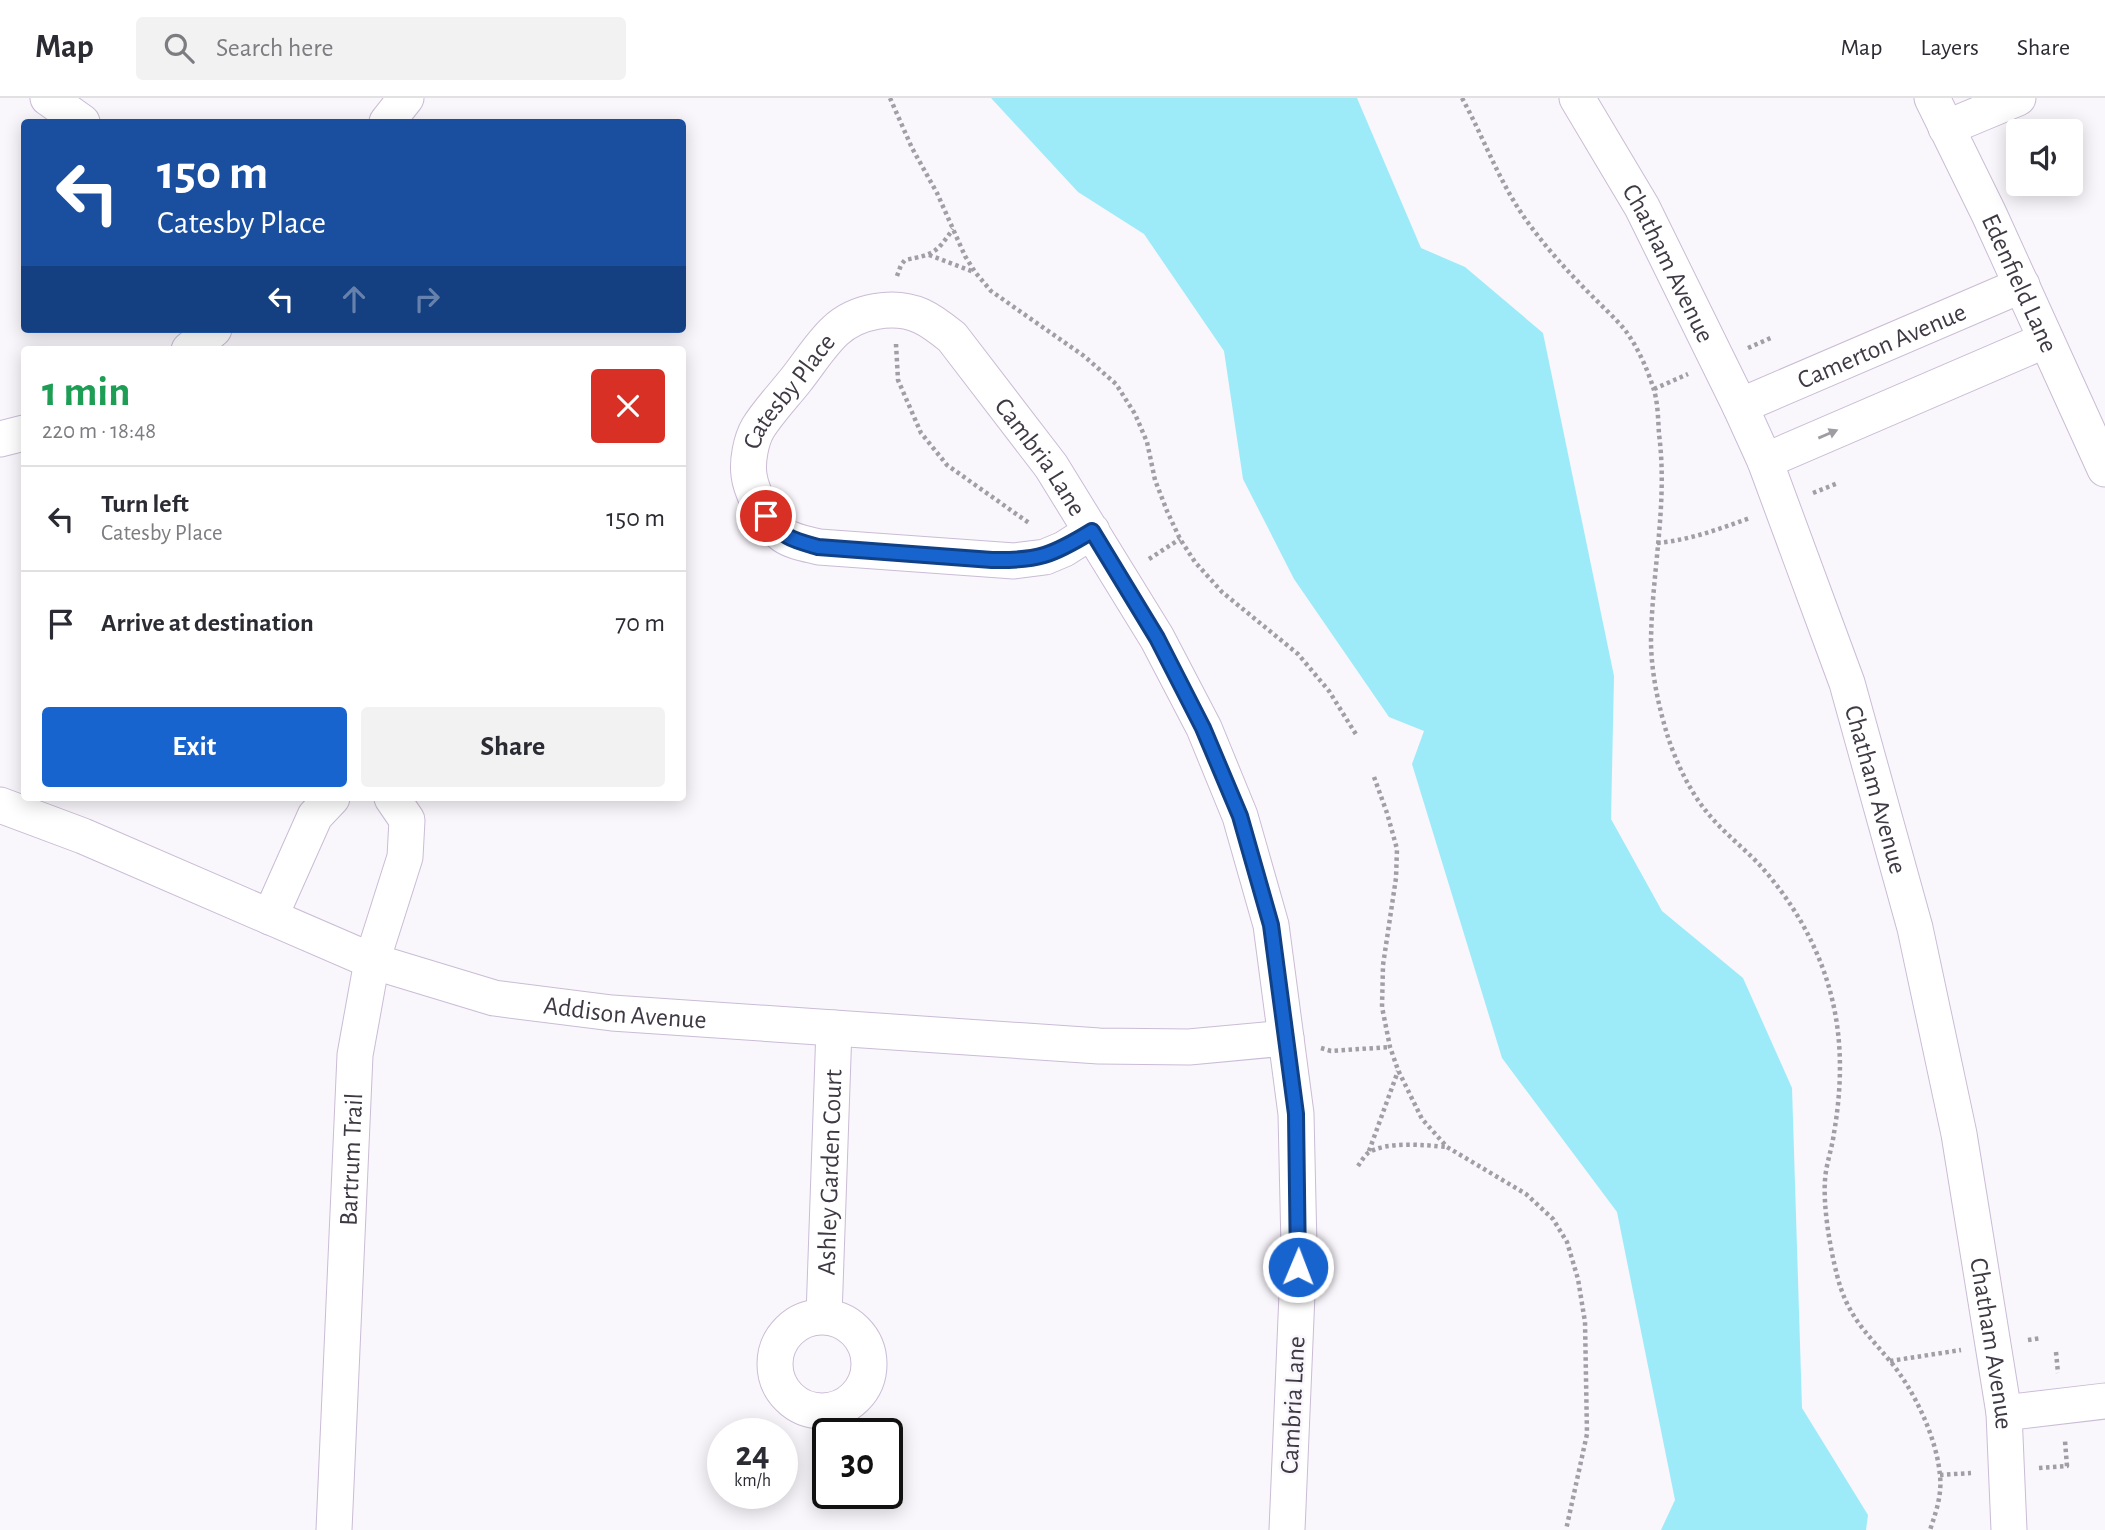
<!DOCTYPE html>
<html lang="en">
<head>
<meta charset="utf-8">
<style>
	:root { --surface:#fff; --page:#f2f2f3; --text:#2b2b33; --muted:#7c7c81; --line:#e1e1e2; --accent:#1864ce }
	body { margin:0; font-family:"Alegreya Sans",sans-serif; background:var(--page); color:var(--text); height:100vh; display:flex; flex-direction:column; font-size:26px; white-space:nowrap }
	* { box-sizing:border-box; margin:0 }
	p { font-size:23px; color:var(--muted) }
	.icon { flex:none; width:38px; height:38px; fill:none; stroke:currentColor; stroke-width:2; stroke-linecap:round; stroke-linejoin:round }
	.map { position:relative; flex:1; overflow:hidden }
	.details { position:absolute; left:21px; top:248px; width:665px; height:455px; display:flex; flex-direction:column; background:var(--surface); border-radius:7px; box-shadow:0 4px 18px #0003 }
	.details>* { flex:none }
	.banner { position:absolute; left:21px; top:21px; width:665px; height:214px; border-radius:7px; box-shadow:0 4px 18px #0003; background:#1a4fa0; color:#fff; overflow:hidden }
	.fabs { position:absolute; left:2006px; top:21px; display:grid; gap:14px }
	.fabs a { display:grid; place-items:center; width:77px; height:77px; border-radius:7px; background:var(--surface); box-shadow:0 4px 18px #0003; font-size:35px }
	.speed { position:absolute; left:707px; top:1320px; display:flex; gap:14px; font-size:35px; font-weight:700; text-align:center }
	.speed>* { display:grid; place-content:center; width:91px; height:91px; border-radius:50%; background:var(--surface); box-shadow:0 4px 18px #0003; line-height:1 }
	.speed small { font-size:18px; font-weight:400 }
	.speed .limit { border:4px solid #111; border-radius:10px; background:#fff; color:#111 }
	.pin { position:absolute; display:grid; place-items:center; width:60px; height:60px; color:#fff; margin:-30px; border:4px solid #fff; border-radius:50%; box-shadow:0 2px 7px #0007 }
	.me { position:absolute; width:77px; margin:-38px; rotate:1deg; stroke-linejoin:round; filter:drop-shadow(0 0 5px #0008) }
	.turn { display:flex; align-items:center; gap:24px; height:147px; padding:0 21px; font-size:32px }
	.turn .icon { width:91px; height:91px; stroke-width:2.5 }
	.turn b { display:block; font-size:49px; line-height:60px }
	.lanes { display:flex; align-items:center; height:66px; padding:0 21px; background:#0003; justify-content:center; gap:35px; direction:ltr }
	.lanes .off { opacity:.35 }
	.round { display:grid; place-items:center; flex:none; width:74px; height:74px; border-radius:7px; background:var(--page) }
	.overview { display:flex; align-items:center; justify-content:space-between; height:119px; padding:0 21px }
	h1 { font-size:42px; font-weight:700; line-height:52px; color:#1e9e55 }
	.button { display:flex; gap:14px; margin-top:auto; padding:14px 21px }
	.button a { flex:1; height:80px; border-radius:7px; background:var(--accent); color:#fff; font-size:28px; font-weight:700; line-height:80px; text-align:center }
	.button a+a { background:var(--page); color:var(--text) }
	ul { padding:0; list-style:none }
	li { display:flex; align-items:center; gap:21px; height:105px; padding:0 21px; border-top:2px solid var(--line) }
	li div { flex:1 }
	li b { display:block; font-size:26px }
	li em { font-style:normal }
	header { display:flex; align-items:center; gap:42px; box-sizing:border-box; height:98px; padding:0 35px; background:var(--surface); border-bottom:2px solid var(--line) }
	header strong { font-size:33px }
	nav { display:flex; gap:38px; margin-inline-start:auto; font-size:24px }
	.search { width:490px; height:63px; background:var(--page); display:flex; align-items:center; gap:18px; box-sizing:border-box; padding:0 24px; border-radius:7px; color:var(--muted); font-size:26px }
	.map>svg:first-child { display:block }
</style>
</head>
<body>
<header>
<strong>Map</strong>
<div class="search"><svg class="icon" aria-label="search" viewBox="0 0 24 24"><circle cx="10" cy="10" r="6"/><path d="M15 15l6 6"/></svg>Search here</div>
<nav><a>Map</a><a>Layers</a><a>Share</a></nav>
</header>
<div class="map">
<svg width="2105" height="1432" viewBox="0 0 2105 1432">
	<rect width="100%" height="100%" fill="#f9f6fc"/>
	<!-- water -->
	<polygon fill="#9debf8" points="991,0 1357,0 1421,150 1465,169 1543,235 1614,578 1611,721 1662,813 1743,880 1792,990 1802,1310 1868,1417 1866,1432 1661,1432 1675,1402 1617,1114 1502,960 1412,666 1424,633 1389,619 1294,481 1243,381 1224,253 1144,136 1078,94"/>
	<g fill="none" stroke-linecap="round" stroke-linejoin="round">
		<defs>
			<g id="minor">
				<polyline points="48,0 82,24"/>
				<path id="s1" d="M1577,0L1642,109L1740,308L1765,363L1847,585L1915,830L1959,1036L2004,1315L2009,1432"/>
				<path id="s2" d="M1932,0L1989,116L2105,371"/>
				<polyline points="387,24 406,0"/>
				<polyline points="1946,30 2018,0"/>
				<polyline points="189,252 214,231"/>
				<path id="s3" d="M1740,308L2022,187"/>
				<polyline points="0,341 24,335"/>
				<polyline points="1765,363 2046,242"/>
				<path id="s4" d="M1092,433L1064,451L1045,459L1014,463L819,449C807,446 793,444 783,437C768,427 751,394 749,377C747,363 751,342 758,330C768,314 783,298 795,283C808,267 820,247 835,233C856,213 894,206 921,218C932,223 942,231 952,239L1051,368L1157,540L1204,630L1240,718L1271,827L1296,1016L1299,1149L1287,1432"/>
				<path id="s5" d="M0,707L83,738L372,863L494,900L612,915L1099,948L1189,949L1286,940"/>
				<polyline points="270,819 315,718 332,700"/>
				<path id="s6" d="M824,1218L834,930"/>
				<circle cx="822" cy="1266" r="47"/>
				<polyline points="2004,1315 2105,1303"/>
				<path id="s7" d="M334,1432L355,957L372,863L405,759L407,722L392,700"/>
			</g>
		</defs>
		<!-- minor casing -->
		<use href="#minor" stroke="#cabcd5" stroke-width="37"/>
		<!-- path -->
		<g stroke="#a29ea6" stroke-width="4.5" stroke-dasharray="3.5 3.5" stroke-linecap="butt">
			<polyline points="890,0 912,50 937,95 965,158 975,174 991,193 1084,258 1116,286 1135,316 1147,344 1155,382 1167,413 1180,441 1195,464 1222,494 1298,556 1329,593 1357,638"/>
			<path d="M1462,0C1485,42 1500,87 1529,126C1548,152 1569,175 1592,198C1603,209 1615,220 1625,232C1637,248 1647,270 1653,289C1658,303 1658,321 1659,336C1668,405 1652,473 1651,542C1651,573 1658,606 1667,636C1675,662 1689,692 1706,713C1721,732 1740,747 1757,764C1780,789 1800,818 1814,849C1842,910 1845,970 1834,1035C1832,1051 1826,1066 1825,1082C1823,1109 1830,1150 1837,1177C1847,1217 1864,1232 1890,1263C1914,1292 1937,1340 1940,1378C1942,1397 1936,1414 1930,1432"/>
			<polyline points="929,157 974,174"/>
			<path d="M897,178L901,167L905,162C935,156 936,155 953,131"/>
			<polyline points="896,246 898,282 921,335 947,367 1029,425"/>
			<polyline points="1748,250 1773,239"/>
			<polyline points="1654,291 1688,276"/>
			<polyline points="1813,395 1838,385"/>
			<path d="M1657,445C1690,442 1719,431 1750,420"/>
			<polyline points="1149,461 1180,441"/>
			<polyline points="1374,679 1387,715 1397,751 1396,780 1383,867 1382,909 1390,949 1398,972 1422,1021 1447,1049 1526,1096 1553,1121 1567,1144 1578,1181 1585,1224 1587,1336 1566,1432"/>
			<polyline points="1321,950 1331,953 1390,949"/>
			<polyline points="1369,1053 1398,973"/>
			<path d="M1358,1068C1361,1064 1364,1058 1368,1055C1385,1043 1426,1047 1446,1049"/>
			<polyline points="2028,1242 2041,1240"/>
			<polyline points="2056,1254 2058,1275"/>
			<polyline points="1890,1263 1961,1252"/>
			<polyline points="2039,1370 2067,1368 2065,1343"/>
			<polyline points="1940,1377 1971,1375"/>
		</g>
		<!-- minor -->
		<use href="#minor" stroke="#fff" stroke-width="35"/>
	</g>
	<!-- one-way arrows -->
	<defs><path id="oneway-solid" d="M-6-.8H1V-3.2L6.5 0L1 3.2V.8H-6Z" transform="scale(1.75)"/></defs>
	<use fill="#9f9ca2" href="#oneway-solid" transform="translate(1828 336) rotate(-23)"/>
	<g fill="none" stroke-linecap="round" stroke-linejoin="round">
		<defs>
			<path id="route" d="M766,418C786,441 790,441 818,449L992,462C1038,463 1053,457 1092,433L1157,540L1203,630L1240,718L1271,827L1296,1016L1298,1169"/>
		</defs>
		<!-- route casing -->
		<use href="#route" stroke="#104186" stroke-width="18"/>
		<!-- route -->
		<use href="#route" stroke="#1864ce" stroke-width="12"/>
	</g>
	<g text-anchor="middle" stroke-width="5" stroke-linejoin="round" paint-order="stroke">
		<!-- street labels -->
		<g font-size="26" fill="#3f3944" stroke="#f9f6fc">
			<text dy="9" stroke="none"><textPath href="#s1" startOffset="189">Chatham Avenue</textPath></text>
			<text dy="9" stroke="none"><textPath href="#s2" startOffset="205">Edenfield Lane</textPath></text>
			<text dy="9" stroke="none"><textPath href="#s3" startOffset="154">Camerton Avenue</textPath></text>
			<text dy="9" stroke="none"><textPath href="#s4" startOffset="485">Catesby Place</textPath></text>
			<text dy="9" stroke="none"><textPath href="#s4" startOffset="840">Cambria Lane</textPath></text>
			<text dy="9" stroke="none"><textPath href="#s1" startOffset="756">Chatham Avenue</textPath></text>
			<text dy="9" stroke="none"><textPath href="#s5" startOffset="663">Addison Avenue</textPath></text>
			<text dy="9" stroke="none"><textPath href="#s7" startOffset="371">Bartrum Trail</textPath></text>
			<text dy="9" stroke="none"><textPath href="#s6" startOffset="144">Ashley Garden Court</textPath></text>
			<text dy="9" stroke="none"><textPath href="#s1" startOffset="1323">Chatham Avenue</textPath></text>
			<text transform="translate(1292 1307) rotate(-87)" y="9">Cambria Lane</text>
		</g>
	</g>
</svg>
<div class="fabs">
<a><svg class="icon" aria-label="sound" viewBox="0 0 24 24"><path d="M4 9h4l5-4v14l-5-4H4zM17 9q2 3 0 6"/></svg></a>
</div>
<div class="speed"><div>24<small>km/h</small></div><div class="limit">30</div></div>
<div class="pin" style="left:766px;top:418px;background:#d93025"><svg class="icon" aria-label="arrive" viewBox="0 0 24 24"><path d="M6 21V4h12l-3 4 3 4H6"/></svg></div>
<svg class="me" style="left:1298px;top:1169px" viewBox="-20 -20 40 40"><circle r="17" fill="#1864ce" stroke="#fff" stroke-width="3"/><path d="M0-11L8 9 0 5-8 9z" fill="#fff"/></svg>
<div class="banner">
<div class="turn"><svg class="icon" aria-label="left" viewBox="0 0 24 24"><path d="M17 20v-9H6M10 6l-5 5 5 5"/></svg><div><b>150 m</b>Catesby Place</div></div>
<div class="lanes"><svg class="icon" aria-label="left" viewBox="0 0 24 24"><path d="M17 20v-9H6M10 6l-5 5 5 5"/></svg><svg class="icon off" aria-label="ahead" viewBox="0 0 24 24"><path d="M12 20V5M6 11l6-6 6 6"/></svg><svg class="icon off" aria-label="right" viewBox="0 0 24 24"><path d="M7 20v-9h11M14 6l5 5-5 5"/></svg></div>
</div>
<section class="details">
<div class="overview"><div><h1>1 min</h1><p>220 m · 18:48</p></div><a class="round" style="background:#d93025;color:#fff"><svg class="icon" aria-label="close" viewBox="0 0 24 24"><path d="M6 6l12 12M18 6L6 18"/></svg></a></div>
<ul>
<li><svg class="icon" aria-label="left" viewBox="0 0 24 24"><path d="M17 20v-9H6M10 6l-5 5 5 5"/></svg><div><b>Turn left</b><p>Catesby Place</p></div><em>150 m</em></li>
<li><svg class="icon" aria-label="arrive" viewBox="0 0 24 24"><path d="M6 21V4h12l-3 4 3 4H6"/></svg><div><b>Arrive at destination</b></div><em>70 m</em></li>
</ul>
<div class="button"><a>Exit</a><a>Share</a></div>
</section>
</div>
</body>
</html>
